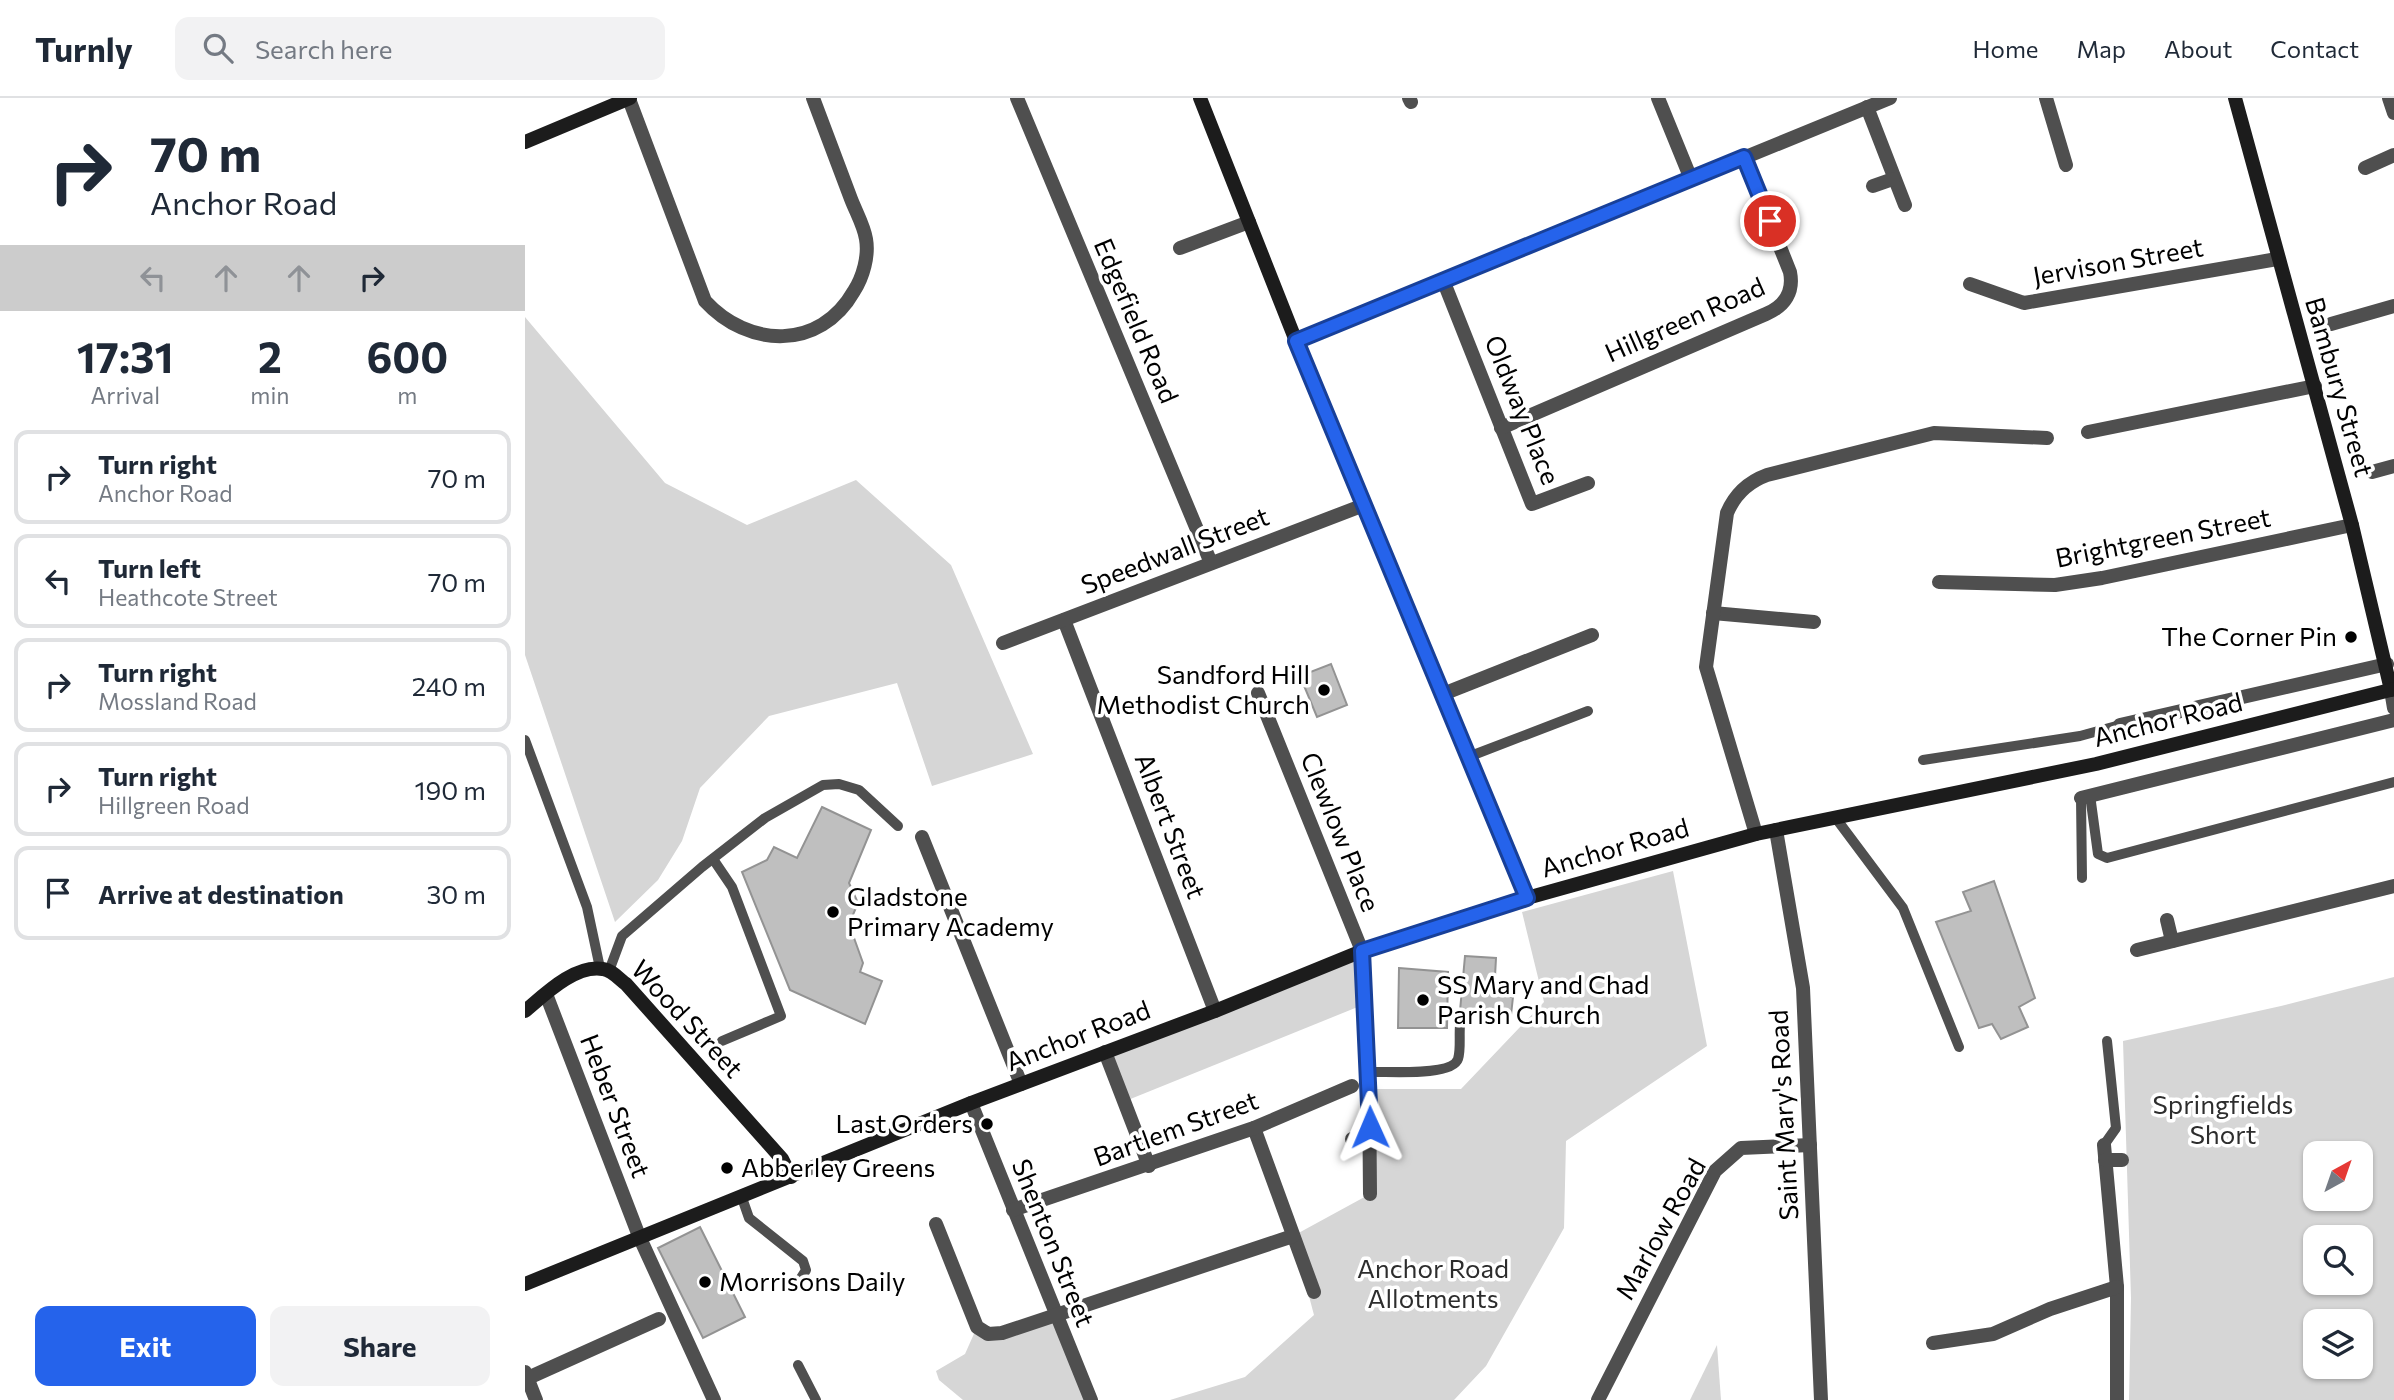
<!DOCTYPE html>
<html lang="en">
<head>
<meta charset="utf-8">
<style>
	:root { --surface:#fff; --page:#f2f2f3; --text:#1f2937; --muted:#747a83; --line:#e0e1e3; --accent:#2563eb }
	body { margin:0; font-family:Commissioner,sans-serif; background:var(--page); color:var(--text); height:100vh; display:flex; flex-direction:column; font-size:26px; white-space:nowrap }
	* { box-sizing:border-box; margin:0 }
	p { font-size:23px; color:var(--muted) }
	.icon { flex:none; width:38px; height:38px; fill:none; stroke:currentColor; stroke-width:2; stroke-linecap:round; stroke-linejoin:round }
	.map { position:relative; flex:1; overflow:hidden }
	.details { display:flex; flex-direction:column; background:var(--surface); width:525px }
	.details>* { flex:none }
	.top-card { background:#fff; color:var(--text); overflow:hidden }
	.needle { width:46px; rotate:40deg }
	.fabs { position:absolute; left:1778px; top:1043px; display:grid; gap:14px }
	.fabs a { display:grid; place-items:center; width:70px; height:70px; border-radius:14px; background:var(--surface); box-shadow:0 2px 5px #0004; font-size:35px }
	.pin { position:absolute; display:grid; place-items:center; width:60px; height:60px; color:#fff; margin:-30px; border:4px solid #fff; border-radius:50%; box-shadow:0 2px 7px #0007 }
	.me { position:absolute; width:77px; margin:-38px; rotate:359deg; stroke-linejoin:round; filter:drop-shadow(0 0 5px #0008) }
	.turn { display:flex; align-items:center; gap:24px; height:147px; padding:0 35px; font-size:32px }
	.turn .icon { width:91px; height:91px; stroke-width:2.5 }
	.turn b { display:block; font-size:49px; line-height:60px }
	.lanes { display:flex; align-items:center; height:66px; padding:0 35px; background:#0003; justify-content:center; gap:35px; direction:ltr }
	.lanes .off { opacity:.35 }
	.eta { display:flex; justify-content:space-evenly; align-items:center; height:119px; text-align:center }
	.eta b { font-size:42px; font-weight:700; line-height:49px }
	.primary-button { display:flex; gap:14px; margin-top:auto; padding:14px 35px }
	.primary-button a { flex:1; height:80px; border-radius:14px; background:var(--accent); color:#fff; font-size:28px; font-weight:700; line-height:80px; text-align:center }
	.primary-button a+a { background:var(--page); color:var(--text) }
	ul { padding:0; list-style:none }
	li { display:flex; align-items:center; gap:21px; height:94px; margin:0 14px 10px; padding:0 21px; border:4px solid var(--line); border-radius:14px }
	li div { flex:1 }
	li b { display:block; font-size:26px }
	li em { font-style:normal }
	header { display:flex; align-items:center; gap:42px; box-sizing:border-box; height:98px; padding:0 35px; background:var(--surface); border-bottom:2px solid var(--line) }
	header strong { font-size:33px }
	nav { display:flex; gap:38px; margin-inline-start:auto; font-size:24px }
	.search { width:490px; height:63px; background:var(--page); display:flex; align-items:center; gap:18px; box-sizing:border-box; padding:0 24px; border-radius:14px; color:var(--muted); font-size:26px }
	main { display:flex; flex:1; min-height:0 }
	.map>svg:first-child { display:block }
</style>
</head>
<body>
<header>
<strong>Turnly</strong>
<div class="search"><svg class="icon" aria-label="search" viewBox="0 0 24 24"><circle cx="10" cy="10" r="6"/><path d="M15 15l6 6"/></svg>Search here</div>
<nav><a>Home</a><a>Map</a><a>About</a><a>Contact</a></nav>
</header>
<main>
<section class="details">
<div class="top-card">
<div class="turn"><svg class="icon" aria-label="right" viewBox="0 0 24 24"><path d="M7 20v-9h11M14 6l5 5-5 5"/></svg><div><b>70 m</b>Anchor Road</div></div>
<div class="lanes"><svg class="icon off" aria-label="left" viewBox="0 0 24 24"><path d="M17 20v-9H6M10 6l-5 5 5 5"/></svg><svg class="icon off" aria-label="ahead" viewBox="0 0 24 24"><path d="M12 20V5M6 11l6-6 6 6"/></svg><svg class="icon off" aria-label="ahead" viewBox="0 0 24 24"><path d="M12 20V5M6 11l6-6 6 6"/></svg><svg class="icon" aria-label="right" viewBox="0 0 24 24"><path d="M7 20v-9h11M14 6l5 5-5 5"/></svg></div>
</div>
<div class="eta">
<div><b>17:31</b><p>Arrival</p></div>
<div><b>2</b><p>min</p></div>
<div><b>600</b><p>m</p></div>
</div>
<ul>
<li><svg class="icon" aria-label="right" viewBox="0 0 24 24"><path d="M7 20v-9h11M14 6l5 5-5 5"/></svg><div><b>Turn right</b><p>Anchor Road</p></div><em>70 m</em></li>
<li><svg class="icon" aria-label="left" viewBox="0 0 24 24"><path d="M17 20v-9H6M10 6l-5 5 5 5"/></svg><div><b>Turn left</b><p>Heathcote Street</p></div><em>70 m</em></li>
<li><svg class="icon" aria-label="right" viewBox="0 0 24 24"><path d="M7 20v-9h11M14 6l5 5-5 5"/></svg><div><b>Turn right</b><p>Mossland Road</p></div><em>240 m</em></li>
<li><svg class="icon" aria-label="right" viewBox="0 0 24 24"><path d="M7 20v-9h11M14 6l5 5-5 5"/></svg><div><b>Turn right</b><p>Hillgreen Road</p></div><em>190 m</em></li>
<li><svg class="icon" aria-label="arrive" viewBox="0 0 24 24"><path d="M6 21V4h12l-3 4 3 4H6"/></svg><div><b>Arrive at destination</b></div><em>30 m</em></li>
</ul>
<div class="primary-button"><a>Exit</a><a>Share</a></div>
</section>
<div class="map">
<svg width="1869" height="1302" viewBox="0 0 1869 1302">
	<rect width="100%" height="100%" fill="#fff"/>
	<!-- green -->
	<g fill="#d6d6d6" fill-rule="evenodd">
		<polygon points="0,219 140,385 222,427 331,382 426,467 508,656 407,688 372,585 244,618 175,690 157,743 133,782 90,824 0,557"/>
		<polygon points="1148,773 1182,948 1041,1043 1039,1130 961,1268 929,1302 645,1302 720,1279 789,1217 768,1138 845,1096 844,991 936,991 1019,904 997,814"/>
		<polygon points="837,853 845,904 598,1004 580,954"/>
		<path d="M1869,879V1302H1604L1606,1200L1598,943L1756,908ZM1790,1055H1836V1101H1790ZM1790,1139H1836V1185H1790ZM1790,1223H1836V1269H1790Z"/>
		<polygon points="529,1216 566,1302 438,1302 414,1282 411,1273 440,1256 452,1229 463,1236"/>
		<polygon points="1192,1247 1196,1302 1165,1302"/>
	</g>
	<!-- building -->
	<g fill="#bfbfbf" stroke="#939393" stroke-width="2">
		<polygon points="806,566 822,607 792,619 775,578"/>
		<polygon points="297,709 346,732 324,785 333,805 324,826 338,865 335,874 357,883 340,926 265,892 217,774 242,762 249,749 272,760"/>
		<polygon points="1469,783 1510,900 1494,909 1503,929 1476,941 1467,926 1454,930 1411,824 1446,813 1438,794"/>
		<polygon points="940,858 971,860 969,897 988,899 986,917 935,913"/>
		<polygon points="874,870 923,874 922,930 873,930"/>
		<polygon points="175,1129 220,1219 178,1240 133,1150"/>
	</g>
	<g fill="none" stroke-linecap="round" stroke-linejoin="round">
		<!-- lane -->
		<g stroke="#4f4f4f" stroke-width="10">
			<polyline points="0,642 62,809 75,870"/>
			<polyline points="943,659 1063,613"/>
			<polyline points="1398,662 1555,638 1595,627"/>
			<polyline points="1565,697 1573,756 1582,760 1869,684"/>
			<polyline points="1556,700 1557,780"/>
			<polyline points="1310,719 1378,810 1434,949"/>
			<polyline points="188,761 207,789 256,918 197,943"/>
			<polyline points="84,873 97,838 177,769 240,720 298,687 314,686 334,692 373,728"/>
			<path d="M844,974C861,973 927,979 933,961C936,952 934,937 935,928"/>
			<polyline points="1579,1047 1591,1030 1582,943"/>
			<polyline points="216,1097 224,1120 278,1163 281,1172 276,1180"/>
			<polyline points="273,1267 291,1302"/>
		</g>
		<!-- street -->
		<g stroke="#4f4f4f" stroke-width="14">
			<polyline points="492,0 686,465"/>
			<polyline points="884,0 886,4"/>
			<polyline points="1133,0 1166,81"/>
			<polyline points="1521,0 1541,67"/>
			<polyline points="1864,0 1869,15"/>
			<path d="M104,1L180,203C223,250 295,253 329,193C338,179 344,158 341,141C339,128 331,114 326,101C313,67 301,34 288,0"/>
			<polyline points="1342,9 1380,107"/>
			<polyline points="1840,70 1869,57"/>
			<polyline points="1348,88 1368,81"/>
			<polyline points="655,150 724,124"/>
			<polyline points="918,182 1007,406 1063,385"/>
			<polyline points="1445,186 1499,205 1752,161"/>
			<polyline points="1806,226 1869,208"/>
			<polyline points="771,243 1365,0"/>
			<path d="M976,330L1241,216C1260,208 1269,194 1265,174L1219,59"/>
			<polyline points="1563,334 1790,288"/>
			<polyline points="1847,374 1869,368"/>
			<polyline points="1414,484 1530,487 1577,480 1827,427"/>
			<polyline points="1188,515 1289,524"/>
			<polyline points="539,522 690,913"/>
			<polyline points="478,545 839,407"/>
			<polyline points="1866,592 1869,610"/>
			<polyline points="733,595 837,853 844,982 845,1096"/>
			<polyline points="918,596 1067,537"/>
			<polyline points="1595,627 1862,566"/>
			<polyline points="1556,700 1869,622"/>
			<polyline points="1251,732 1278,890 1296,1302"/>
			<path d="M1231,736L1181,569L1202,415C1210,396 1223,384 1242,377L1409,335L1522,340"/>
			<polyline points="397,739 496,986"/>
			<polyline points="1642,822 1647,843"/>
			<polyline points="1612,852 1869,788"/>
			<polyline points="21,896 114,1138 189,1302"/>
			<polyline points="580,954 624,1068"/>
			<polyline points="446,1005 566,1302"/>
			<polyline points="729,1030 789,1194"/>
			<polyline points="827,1041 845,1041"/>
			<polyline points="1579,1047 1592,1189 1592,1302"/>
			<polyline points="1580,1062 1597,1062"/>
			<polyline points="488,1112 729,1030 827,988"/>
			<polyline points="411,1126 452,1229 463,1236 477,1235 768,1138"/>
			<polyline points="1408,1245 1468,1236 1525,1211 1592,1189"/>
			<polyline points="0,1274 11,1302"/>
			<polyline points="3,1280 134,1221"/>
			<polyline points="1073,1302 1190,1073 1216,1050 1285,1047"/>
		</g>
		<!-- secondary -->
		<g stroke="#1c1c1c" stroke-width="14">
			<polyline points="675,0 771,243 1002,800"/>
			<polyline points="1710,0 1827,427 1866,592"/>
			<polyline points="0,44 105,0"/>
			<path d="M0,913C19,897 50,866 78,871C87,872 94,881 101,886L257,1061L266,1079"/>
			<polyline points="0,1186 446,1005 690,913 837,853 1002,800 1231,736 1571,666 1869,591"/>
		</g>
	</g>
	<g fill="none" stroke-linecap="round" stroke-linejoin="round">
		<defs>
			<polyline id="route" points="845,1029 837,853 1002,800 771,243 1219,59 1245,123"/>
		</defs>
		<!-- route casing -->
		<use href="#route" stroke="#184099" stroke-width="18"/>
		<!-- route -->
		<use href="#route" stroke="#2563eb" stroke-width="12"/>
	</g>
	<!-- markers -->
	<g fill="#000" stroke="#fff" stroke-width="2.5">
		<circle cx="1826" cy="539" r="7"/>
		<circle cx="799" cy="592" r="7"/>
		<circle cx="308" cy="814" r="7"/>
		<circle cx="898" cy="902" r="7"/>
		<circle cx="462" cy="1026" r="7"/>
		<circle cx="202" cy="1070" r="7"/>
		<circle cx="180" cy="1184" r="7"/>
	</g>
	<g text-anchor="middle" stroke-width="7" stroke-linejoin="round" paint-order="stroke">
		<!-- street labels -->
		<g font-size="26" fill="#000" stroke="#fff">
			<text transform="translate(1593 164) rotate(-10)" y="9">Jervison Street</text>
			<text transform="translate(1160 222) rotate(-24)" y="9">Hillgreen Road</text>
			<text transform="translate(611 223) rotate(67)" y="9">Edgefield Road</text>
			<text transform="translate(1814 289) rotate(74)" y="9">Bambury Street</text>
			<text transform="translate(997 312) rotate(68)" y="9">Oldway Place</text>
			<text transform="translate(1638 440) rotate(-11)" y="9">Brightgreen Street</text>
			<text transform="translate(650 453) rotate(-21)" y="9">Speedwall Street</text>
			<text transform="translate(1643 622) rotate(-14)" y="9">Anchor Road</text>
			<text transform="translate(645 728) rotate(69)" y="9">Albert Street</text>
			<text transform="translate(815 734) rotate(68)" y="9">Clewlow Place</text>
			<text transform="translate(1090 750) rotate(-16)" y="9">Anchor Road</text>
			<text transform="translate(162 921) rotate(47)" y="9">Wood Street</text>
			<text transform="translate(553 938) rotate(-21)" y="9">Anchor Road</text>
			<text transform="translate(90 1008) rotate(69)" y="9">Heber Street</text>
			<text transform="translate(1259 1017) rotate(-93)" y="9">Saint Mary's Road</text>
			<text transform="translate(651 1031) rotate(-20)" y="9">Bartlem Street</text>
			<text transform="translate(1136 1131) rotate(-61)" y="9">Marlow Road</text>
			<text transform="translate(528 1145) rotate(68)" y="9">Shenton Street</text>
		</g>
		<!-- poi labels -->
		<g font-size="26" fill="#000" stroke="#fff" text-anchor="start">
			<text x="1812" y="548" text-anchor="end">The Corner Pin</text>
			<text x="785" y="586" text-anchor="end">Sandford Hill<tspan x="785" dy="30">Methodist Church</tspan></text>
			<text x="322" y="808">Gladstone<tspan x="322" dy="30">Primary Academy</tspan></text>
			<text x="912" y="896">SS Mary and Chad<tspan x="912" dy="30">Parish Church</tspan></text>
			<text x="448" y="1035" text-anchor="end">Last Orders</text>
			<text x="216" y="1079">Abberley Greens</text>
			<text x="194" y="1193">Morrisons Daily</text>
		</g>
		<!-- park labels -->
		<g font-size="26" fill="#2d2d2d" stroke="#fff">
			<text x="1698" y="1016">Springfields<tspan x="1698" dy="30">Short</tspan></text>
			<text x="908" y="1180">Anchor Road<tspan x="908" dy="30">Allotments</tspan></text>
		</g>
	</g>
</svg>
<div class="fabs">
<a><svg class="needle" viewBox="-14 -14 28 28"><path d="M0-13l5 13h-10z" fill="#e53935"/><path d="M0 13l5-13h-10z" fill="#747a83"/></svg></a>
<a><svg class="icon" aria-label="search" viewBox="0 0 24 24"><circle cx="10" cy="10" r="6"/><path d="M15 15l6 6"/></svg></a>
<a><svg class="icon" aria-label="layers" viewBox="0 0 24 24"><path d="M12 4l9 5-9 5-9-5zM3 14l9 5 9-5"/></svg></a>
</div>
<div class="pin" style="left:1245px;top:123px;background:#d93025"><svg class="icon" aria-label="arrive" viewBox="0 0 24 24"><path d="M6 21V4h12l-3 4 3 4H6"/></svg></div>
<svg class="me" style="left:845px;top:1029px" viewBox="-20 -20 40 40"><path d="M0-17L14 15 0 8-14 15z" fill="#2563eb" stroke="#fff" stroke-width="4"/></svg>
</div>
</main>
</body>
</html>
